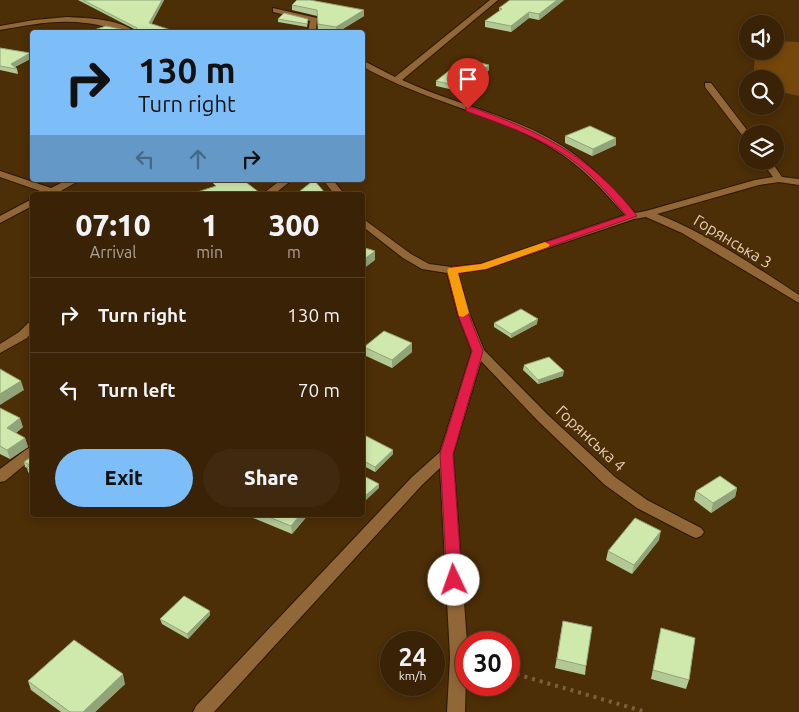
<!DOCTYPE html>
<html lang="en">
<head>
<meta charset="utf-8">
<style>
	:root { --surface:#392205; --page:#402a0f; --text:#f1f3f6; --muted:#aba49a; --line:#533f27; --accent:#7dbef9 }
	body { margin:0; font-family:Ubuntu,sans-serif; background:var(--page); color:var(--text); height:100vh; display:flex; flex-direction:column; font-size:19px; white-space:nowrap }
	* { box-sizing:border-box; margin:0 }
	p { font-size:16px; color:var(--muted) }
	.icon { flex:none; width:28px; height:28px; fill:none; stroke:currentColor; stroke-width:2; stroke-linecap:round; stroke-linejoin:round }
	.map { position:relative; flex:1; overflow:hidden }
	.drawer { position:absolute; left:30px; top:192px; width:335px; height:325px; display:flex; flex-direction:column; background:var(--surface); border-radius:5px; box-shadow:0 2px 8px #0003,0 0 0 1px var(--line) }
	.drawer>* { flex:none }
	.hud { position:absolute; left:30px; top:30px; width:335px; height:152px; border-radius:5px; box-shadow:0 2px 8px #0003,0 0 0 1px var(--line); background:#7dbef9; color:#111; overflow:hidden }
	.fabs { position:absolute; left:739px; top:15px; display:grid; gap:10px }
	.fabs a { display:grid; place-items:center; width:45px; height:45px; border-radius:50%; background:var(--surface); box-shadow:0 2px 8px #0003,0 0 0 1px var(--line); font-size:25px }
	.speed { position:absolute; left:380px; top:631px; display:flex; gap:10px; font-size:25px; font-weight:700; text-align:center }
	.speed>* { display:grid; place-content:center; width:65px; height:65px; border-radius:50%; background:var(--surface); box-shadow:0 2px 8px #0003,0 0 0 1px var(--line); line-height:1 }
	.speed small { font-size:12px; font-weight:400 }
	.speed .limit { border:8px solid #d22; background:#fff; color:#111 }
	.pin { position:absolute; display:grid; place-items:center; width:42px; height:42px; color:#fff; margin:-51px -21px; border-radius:50% 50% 50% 0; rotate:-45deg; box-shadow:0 0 5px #0007 }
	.pin .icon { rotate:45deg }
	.me { position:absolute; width:55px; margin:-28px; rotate:357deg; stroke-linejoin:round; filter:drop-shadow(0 0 4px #0008) }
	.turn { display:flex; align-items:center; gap:18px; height:105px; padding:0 25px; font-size:22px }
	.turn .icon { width:65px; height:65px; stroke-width:2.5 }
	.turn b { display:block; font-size:35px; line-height:42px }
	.lanes { display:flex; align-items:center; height:48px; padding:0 25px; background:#0003; justify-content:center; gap:25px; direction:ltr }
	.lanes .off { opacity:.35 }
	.eta { display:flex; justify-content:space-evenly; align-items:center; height:85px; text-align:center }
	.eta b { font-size:30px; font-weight:800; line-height:35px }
	.primary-button { display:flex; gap:10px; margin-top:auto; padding:10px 25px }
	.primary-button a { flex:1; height:58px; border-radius:30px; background:var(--accent); color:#111; font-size:20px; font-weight:800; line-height:58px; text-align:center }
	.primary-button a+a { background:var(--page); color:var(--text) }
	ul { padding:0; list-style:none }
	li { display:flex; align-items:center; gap:15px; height:75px; padding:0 25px; border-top:1px solid var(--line) }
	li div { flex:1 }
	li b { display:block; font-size:19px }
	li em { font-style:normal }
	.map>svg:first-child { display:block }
</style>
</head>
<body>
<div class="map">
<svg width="799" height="712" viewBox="0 0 799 712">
	<rect width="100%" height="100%" fill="#4c2e07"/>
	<!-- green -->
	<polygon fill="#75470a" points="775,41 799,42 799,96 786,93 775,86 775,79 764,79 754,72 755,51 775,51"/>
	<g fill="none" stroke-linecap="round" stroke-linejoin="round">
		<defs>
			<g id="lane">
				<polygon points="281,180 292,180 273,195 261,195"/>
				<polygon points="28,323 32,323 32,332 27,338 0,353 0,344 19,332"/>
			</g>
			<g id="street">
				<path d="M490,0H498L402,80C457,106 520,116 571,152C595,169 615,191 635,213L646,211L755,180L773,177L761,161H771L782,177L799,179V185L779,182L759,185L657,214C708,234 753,265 799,295V303L682,233L646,217L634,219L486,269L458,273L470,315L484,350L548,415L615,477L647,500L701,528L704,532L701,536L696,538L691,536L637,508L605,485L538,421L481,361L453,454L467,642L465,712H447L450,657L440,468L422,485L214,712H193L196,706L412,477L440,452L472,351L458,315L447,273L422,269L403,258L362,226V218L411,254L429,264L452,267L481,264L625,215C603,190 581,165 552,148C492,112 422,101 362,66V60L395,77Z"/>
				<polygon points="273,8 317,18 316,32 308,32 310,21 273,12"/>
				<path d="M67,17C88,18 118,19 136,32C122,34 102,24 86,23C57,19 28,25 0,30V26L34,20Z"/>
				<polygon points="705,83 711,83 750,134 748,134 748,140 745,139 705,87"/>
				<polygon points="0,171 51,188 67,180 80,180 54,195 41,195 43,192 0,177"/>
				<polygon points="323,180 333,180 345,195 335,195"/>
				<polygon points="32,199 32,206 0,223 0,216"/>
				<polygon points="32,447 32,459 5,481 0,482 0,469 27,449"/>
			</g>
		</defs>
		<!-- lane casing -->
		<use href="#lane" stroke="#2c1800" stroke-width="2"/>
		<!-- street casing -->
		<use href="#street" stroke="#2c1800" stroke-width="2"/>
		<!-- path -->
		<polyline stroke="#7c603e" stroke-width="4" stroke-dasharray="3 5" stroke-linecap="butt" points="509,672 646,712"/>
		<!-- lane -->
		<use href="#lane" fill="#926738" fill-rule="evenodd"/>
		<!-- street -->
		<use href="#street" fill="#926738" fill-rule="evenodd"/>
	</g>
	<!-- wall -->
	<g fill="#b2c895">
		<polygon points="78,0 164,0 151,24 177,32 130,31 136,30"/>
		<polygon points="510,0 564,0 539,20 529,18 511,32 485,27 485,21 499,11 499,8"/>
		<polygon points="292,5 364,16 338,32 333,32 318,30 317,16 292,10"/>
		<polygon points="278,19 308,19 307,27 278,22"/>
		<polygon points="0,48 30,53 32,58 15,67 17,69 18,74 0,70"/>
		<polygon points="489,70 463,92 436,86 436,81"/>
		<polygon points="565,136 616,145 592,156 565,143"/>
		<polygon points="494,323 537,324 511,338 494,327"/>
		<polygon points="412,343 412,352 392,368 364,355 364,347"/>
		<polygon points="524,365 563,376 538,384 523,370"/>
		<polygon points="0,408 23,427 16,433 25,438 28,447 10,459 0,454"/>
		<polygon points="362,439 393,454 375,472 362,465"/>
		<polygon points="32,446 32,476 28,472 27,468 25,467 24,462 32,456"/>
		<polygon points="737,488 735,497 711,513 694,500 696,491"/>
		<polygon points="246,515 308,515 292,534"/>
		<polygon points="659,540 632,574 606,560 608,551"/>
		<polygon points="210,611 210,615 188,639 162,624 160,619"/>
		<polygon points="563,621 586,666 585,675 555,668"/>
		<polygon points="661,628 689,680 686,689 651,679"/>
		<polygon points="28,681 125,684 95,712 61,712 31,690"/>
	</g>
	<!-- shaded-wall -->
	<g fill="#91a379">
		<polygon points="162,0 164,0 150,27 149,23"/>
		<polygon points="557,0 564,0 539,20 539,14"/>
		<polygon points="364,10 364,16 337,32 336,27"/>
		<polygon points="529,12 529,18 511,32 511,26"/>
		<polygon points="30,53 32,58 12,68 11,64"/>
		<polygon points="489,65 489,70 463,92 463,87"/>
		<polygon points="616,138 616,145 592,156 593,149"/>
		<polygon points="375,251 375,260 362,270 362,261"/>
		<polygon points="538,319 537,324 511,338 511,334"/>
		<polygon points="412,343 412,352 392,368 392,360"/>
		<polygon points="564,371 563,376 538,384 538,380"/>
		<polygon points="21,381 24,390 0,405 0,394"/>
		<polygon points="20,418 23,427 10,437 7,428"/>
		<polygon points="25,438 28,447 10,459 7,450"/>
		<polygon points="393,450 393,454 375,472 375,467"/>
		<polygon points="379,484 379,488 364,502 364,497"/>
		<polygon points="737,488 735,497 711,513 713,503"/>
		<polygon points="300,515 308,515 292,534 291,526"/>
		<polygon points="661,531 659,540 632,574 634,565"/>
		<polygon points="210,611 210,615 188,639 187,634"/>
		<polygon points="123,674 125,684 95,712 83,712"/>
	</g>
	<!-- building -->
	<g fill="#cfe9ad" stroke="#91a379">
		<polygon points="83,0 162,0 149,23 177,32 88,32 106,26 130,31 136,31 137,28"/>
		<polygon points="297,0 310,0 364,10 336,27 318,24 317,10 292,5"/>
		<polygon points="510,0 557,0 539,14 529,12 511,26 485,21 502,9 499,8"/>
		<polygon points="284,13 308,19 307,24 278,19"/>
		<polygon points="0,48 30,53 11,64 17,69 0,66"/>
		<polygon points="464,59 489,65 463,87 436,81"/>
		<polygon points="590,126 616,138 593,149 565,136"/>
		<polygon points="219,180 243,180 260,193 254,195 188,195 216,186 212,182"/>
		<polygon points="314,180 325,193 322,195 295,195"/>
		<polygon points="362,247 375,251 362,261"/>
		<polygon points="521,309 538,319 511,334 494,323"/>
		<polygon points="384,331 412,343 392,360 364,347"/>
		<polygon points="549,357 564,371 538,380 524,365"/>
		<polygon points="0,369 21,381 0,394"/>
		<polygon points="0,408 20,418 7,428 25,438 7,450 0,446"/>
		<polygon points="366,436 393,450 375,467 362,460 362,439"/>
		<polygon points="32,446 32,472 27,468 30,465 24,462 32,456"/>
		<polygon points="362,475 379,484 364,497 362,496"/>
		<polygon points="720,476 737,488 713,503 696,491"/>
		<polygon points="264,515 300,515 291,526"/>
		<polygon points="635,518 661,531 634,565 608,551"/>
		<polygon points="184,596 210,611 187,634 160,619"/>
		<polygon points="563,621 592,627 586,666 557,659"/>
		<polygon points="661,628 695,638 689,680 653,670"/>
		<polygon points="74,640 123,674 83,712 70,712 28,681"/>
	</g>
	<!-- route -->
	<path fill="#e11d48" stroke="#92132f" d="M466,107H471C541,132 590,155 637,216L486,269L458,273L469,315L483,351L453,454L462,580L460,584L454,586L449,584L447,580L440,454L472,351L458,315L447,270L452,267L481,264L626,215C615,202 604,189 592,177C558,143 510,127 466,111Z"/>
	<!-- slow -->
	<polygon fill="#f59e0b" points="545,242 550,245 548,247 486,269 458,273 469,313 463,317 459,316 447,270 449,268 481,264"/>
	<g text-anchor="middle" stroke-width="5" stroke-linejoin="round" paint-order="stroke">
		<!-- street labels -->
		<g font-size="16" fill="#e6ceb6" stroke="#4c2e07">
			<text transform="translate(733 241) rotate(31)" y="6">Горянська 3</text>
			<text transform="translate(591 438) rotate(43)" y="6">Горянська 4</text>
		</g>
	</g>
</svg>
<div class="fabs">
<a><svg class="icon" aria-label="sound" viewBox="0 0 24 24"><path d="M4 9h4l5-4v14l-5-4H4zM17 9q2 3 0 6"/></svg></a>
<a><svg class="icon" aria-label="search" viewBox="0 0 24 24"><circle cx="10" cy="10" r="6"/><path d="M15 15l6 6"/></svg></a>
<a><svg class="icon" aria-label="layers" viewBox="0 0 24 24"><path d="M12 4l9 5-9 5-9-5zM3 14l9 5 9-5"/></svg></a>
</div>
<div class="speed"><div>24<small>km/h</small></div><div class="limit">30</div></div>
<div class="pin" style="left:468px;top:109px;background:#d93025"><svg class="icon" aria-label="arrive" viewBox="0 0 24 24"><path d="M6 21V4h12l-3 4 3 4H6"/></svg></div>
<svg class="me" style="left:454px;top:580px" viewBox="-20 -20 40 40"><circle r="19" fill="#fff"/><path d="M0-13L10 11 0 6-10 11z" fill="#e11d48"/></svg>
<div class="hud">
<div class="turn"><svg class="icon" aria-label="right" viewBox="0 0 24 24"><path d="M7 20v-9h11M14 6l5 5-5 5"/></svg><div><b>130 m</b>Turn right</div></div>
<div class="lanes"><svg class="icon off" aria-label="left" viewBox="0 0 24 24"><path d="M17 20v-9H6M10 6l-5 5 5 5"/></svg><svg class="icon off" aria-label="ahead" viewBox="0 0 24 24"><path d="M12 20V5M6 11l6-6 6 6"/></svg><svg class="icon" aria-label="right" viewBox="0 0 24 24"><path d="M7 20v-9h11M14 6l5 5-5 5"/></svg></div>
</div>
<section class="drawer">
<div class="eta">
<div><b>07:10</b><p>Arrival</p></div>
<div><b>1</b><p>min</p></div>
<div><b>300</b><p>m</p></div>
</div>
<ul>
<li><svg class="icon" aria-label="right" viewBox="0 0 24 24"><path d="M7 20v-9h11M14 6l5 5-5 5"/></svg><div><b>Turn right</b></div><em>130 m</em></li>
<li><svg class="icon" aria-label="left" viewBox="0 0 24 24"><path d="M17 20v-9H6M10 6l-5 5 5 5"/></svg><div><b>Turn left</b></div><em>70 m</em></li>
</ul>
<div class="primary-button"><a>Exit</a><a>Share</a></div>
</section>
</div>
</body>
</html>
